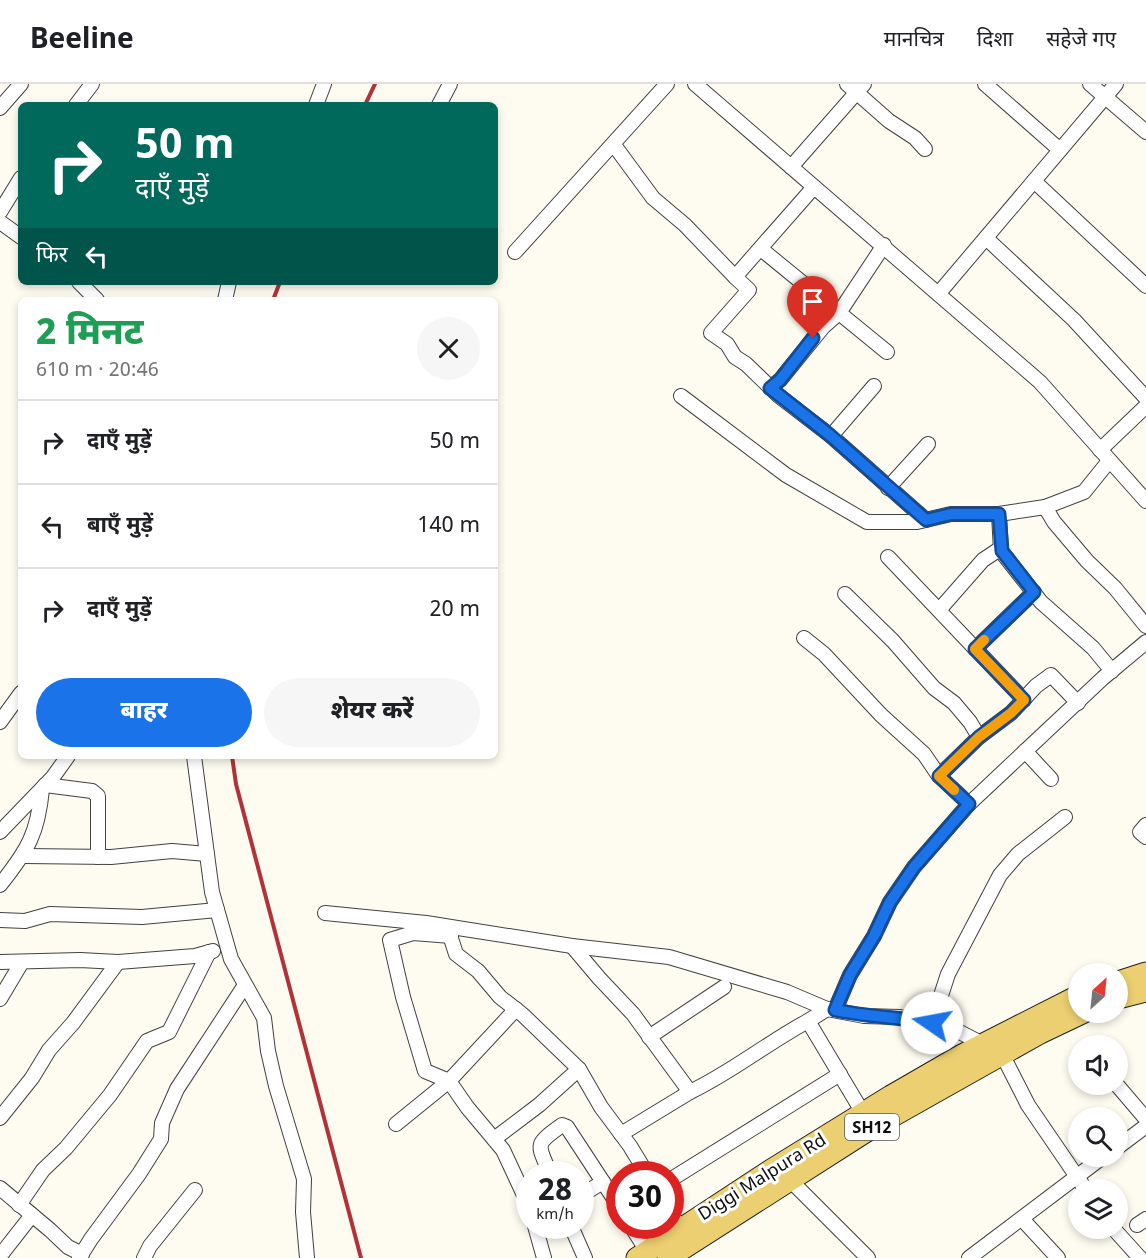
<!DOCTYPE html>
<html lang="hi">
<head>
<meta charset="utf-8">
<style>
	:root { --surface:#fff; --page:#f6f6f6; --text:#202124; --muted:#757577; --line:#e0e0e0; --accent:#1a73e8 }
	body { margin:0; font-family:Georgia,"Noto Sans Devanagari",serif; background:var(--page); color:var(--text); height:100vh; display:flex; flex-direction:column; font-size:22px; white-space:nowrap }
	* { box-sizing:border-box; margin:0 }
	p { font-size:20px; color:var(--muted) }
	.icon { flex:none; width:33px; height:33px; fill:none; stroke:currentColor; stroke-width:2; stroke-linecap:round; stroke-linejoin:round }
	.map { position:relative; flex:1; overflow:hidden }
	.drawer { position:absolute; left:18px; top:213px; width:480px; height:462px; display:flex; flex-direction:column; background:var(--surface); border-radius:9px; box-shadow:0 3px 9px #0003 }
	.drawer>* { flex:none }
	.guide { position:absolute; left:18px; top:18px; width:480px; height:183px; border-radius:9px; box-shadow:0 3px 9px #0003; background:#00695c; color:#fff; overflow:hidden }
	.needle { width:39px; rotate:27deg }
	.buttons { position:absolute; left:1068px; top:879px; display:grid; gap:12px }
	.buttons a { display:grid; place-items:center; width:60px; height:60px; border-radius:50%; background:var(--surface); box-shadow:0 3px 9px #0003; font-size:30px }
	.speed { position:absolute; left:516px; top:1077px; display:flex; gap:12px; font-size:30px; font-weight:700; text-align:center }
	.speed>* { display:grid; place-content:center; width:78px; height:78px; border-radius:50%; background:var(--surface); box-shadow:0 3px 9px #0003; line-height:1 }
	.speed small { font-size:15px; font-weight:400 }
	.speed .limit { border:9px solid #d22; background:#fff; color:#111 }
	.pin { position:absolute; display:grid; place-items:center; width:51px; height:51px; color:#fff; margin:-62px -26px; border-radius:50% 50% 50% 0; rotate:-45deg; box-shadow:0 0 6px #0007 }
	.pin .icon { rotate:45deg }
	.me { position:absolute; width:66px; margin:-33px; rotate:282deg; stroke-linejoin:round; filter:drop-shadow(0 0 4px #0008) }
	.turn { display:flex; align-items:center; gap:21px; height:126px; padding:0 18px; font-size:27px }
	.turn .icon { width:78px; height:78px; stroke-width:2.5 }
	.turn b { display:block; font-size:42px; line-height:51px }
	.then { display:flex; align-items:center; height:57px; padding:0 18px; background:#0003; gap:12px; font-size:22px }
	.round { display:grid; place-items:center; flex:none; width:63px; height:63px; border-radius:32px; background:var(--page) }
	.head { display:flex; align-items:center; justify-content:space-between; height:102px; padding:0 18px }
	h1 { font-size:36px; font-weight:800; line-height:45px; color:#1e9e55 }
	.action { display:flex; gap:12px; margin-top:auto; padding:12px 18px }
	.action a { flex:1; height:69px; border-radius:36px; background:var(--accent); color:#fff; font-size:24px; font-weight:800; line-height:69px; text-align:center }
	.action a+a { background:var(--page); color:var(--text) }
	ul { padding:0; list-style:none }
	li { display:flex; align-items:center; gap:18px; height:84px; padding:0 18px; border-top:2px solid var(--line) }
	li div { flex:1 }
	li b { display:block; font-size:22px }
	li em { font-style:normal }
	header { display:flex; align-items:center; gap:36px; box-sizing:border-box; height:84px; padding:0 30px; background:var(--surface); border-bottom:2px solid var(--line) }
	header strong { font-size:28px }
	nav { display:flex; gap:33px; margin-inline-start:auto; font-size:21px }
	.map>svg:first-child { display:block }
</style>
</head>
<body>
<header>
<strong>Beeline</strong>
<nav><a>मानचित्र</a><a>दिशा</a><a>सहेजे गए</a></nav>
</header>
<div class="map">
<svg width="1146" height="1174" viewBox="0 0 1146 1174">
	<rect width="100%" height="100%" fill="#fefbf0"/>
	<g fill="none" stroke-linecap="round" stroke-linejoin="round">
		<defs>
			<g id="street">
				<polyline points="695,0 1040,298 1146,417"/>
				<polyline points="847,0 889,37 915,54 925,65"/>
				<polyline points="985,0 1060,66"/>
				<polyline points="1090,0 1146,48"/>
				<polyline points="76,21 92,0"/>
				<polyline points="316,21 324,0"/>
				<polyline points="439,21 450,0"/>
				<polyline points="0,24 21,0"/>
				<polyline points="614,61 653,114 685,141 735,193 814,103"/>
				<polyline points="791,83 864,0"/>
				<polyline points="1034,97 1146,202"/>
				<polyline points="0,128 21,94"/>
				<polyline points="0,138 21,153"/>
				<polyline points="986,154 1074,236 1146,314"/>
				<polyline points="761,165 887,268"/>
				<polyline points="515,168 667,0"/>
				<polyline points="735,193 749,206 711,249 727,260 735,273 746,280 779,312 831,352 926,436"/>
				<polyline points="79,198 97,216"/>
				<polyline points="939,209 1116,0"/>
				<polyline points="225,216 229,198"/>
				<polyline points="770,304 780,296 823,243 839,229 884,161"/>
				<polyline points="681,312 786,391 867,438 917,438 951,430 999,430 1045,423 1084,408 1109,377"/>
				<polyline points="831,352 874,302"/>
				<polyline points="1100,366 1146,322"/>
				<polyline points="888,404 928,360"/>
				<polyline points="1045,423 1054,438 1087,477 1115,504 1146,542"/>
				<polyline points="999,430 1001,467 1041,518 1093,564 1112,587"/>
				<polyline points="888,473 1024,616"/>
				<polyline points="845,510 893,557 934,604 954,619 970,638 979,653"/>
				<polyline points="940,525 983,476 1001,464"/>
				<polyline points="804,554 824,570 881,631 924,670 939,692 969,720"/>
				<polyline points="975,565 1034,508"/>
				<polyline points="0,638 21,609"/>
				<polyline points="1025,667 1051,695"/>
				<polyline points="194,672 212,808 231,875 264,934 268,967 276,1002 304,1095 303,1128 307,1174"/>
				<polyline points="939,692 979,653 1011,629 1036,602 1051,591 1078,619"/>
				<polyline points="45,701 92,707 98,712 98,773"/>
				<polyline points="1146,741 1140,748 1146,753"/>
				<polyline points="0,748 53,693 68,672"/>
				<polyline points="24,772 111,773 172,767 207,770"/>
				<path d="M0,801C28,766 38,749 42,705"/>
				<polyline points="325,829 426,839 572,862 669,873 787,908 827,925 864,932 900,933 950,943 1002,970 1028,1021 1086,1106"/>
				<polyline points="0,836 25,837 50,830 142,833 217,826"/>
				<polyline points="448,845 456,870 478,887 500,913 523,931 579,985 601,1023 630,1062 647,1090"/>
				<polyline points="451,852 413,849 390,856 403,913 425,987 449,997 467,1023 503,1066 530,1124"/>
				<path d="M572,862L599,894L633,930L690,1008C732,988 767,959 808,937"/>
				<polyline points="0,878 80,876 118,878 195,872 213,867"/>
				<polyline points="0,915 22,878"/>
				<polyline points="827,925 808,937 863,1029"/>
				<polyline points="835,926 850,891 874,852 890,818 914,783 969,720 1103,594 1146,558"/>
				<polyline points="932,939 948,890 1000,791 1018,770 1065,733"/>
				<polyline points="649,953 724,903"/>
				<polyline points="1117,1001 1146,1035"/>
				<polyline points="0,1034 32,994 49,966 73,939 118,878"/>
				<polyline points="396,1040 449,997 516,925"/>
				<polyline points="621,1050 690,1008"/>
				<polyline points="494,1055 539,1021 579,985"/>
				<polyline points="1118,1063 1146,1042"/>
				<path d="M550,1090C538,1059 533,1062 562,1041L567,1043L603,1098"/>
				<polyline points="789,1095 868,1174"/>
				<polyline points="670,1096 840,990"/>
				<polyline points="0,1104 50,1146 68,1163 82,1170"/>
				<polyline points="580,1112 603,1098 620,1124"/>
				<polyline points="19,1121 43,1086 66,1064 110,1011 147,957 169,948 209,868"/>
				<polyline points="670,1128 685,1152"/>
				<polyline points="1022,1135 1058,1174"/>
				<polyline points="1137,1141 1146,1135"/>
				<polyline points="535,1142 544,1174"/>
				<polyline points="571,1142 585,1174"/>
				<polyline points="631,1142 647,1167"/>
				<polyline points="1113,1144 1140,1174"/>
				<polyline points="0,1172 32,1131"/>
				<polyline points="79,1174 91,1155 139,1090 161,1055 162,1039 177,1005 245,901"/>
				<polyline points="144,1174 150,1162 195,1106"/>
				<polyline points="969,1174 1104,1072"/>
			</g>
			<g id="primary">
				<polyline points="1118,898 1146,889"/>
				<polyline points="1118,914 1146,907"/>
				<polyline points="637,1174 768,1088 891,1012 962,971 1078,912"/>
				<polyline points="668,1174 873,1043 1040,949 1084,928"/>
			</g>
		</defs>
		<!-- street casing -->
		<use href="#street" stroke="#414141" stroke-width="16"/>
		<!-- primary casing -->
		<use href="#primary" stroke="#1f1f1f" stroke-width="23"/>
		<!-- street -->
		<use href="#street" stroke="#fff" stroke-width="14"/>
		<!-- primary -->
		<use href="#primary" stroke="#eccf71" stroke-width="21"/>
		<!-- rail -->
		<g stroke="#b13237" stroke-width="4">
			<polyline points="365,21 375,0"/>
			<polyline points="273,216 280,198"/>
			<polyline points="232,672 236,700 361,1174"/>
		</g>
	</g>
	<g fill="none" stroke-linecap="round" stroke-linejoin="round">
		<defs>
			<path id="route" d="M813,254L780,296L770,304L831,352L926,436L951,430H999L1002,467L1034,508L975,565L1024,616L1011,629L979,653L939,692L969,720L914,783L890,818L874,852L850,891L835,926C867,933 899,933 932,939"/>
		</defs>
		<!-- route casing -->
		<use href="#route" stroke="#114b97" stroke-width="15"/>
		<!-- route -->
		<use href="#route" stroke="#1a73e8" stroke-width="10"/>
		<!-- slow -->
		<polyline stroke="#f59e0b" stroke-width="10" points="954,706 939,692 979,653 1011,629 1024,616 975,565 984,556"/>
	</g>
	<g text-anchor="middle" stroke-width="6" stroke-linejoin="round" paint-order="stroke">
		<!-- shield labels -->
		<rect fill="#fff" stroke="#565656" stroke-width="1.5" x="845" y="1030" width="54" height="26" rx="4.5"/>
		<g font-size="16" font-weight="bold" fill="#0e0e0e">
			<text x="872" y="1049">SH12</text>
		</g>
		<!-- street labels -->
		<g font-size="18" fill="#0e0e0e" stroke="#fff">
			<text transform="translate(762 1093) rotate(-32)" y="6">Diggi Malpura Rd</text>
		</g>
	</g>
</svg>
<div class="buttons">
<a><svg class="needle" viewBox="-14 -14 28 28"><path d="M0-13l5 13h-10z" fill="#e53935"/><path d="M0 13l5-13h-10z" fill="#757577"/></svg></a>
<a><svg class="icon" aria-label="sound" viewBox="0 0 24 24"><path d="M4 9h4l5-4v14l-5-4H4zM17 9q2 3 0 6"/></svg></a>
<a><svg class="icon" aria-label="search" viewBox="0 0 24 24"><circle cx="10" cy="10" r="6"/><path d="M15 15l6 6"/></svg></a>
<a><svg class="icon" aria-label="layers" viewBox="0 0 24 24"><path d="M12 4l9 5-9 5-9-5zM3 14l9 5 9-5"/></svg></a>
</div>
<div class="speed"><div>28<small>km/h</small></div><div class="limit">30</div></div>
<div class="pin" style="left:813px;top:254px;background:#d93025"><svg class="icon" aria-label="arrive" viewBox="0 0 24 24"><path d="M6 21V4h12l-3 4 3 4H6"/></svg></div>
<svg class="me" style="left:932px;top:939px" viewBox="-20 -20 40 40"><circle r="19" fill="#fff"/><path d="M0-13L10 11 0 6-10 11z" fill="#1a73e8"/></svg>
<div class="guide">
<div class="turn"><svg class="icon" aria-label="right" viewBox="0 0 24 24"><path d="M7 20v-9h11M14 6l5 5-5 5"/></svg><div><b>50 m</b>दाएँ मुड़ें</div></div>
<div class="then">फिर<svg class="icon" aria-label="left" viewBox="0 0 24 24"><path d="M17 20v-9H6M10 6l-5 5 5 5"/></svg></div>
</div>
<section class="drawer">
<div class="head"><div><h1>2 मिनट</h1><p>610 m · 20:46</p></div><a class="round"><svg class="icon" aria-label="close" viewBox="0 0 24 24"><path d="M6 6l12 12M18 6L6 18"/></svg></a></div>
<ul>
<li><svg class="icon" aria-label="right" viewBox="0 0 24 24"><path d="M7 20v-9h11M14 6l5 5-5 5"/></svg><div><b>दाएँ मुड़ें</b></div><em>50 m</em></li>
<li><svg class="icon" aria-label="left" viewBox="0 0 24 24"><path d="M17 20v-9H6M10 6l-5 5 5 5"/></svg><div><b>बाएँ मुड़ें</b></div><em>140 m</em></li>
<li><svg class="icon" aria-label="right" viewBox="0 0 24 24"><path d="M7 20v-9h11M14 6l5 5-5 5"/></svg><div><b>दाएँ मुड़ें</b></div><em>20 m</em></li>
</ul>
<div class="action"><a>बाहर</a><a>शेयर करें</a></div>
</section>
</div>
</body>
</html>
